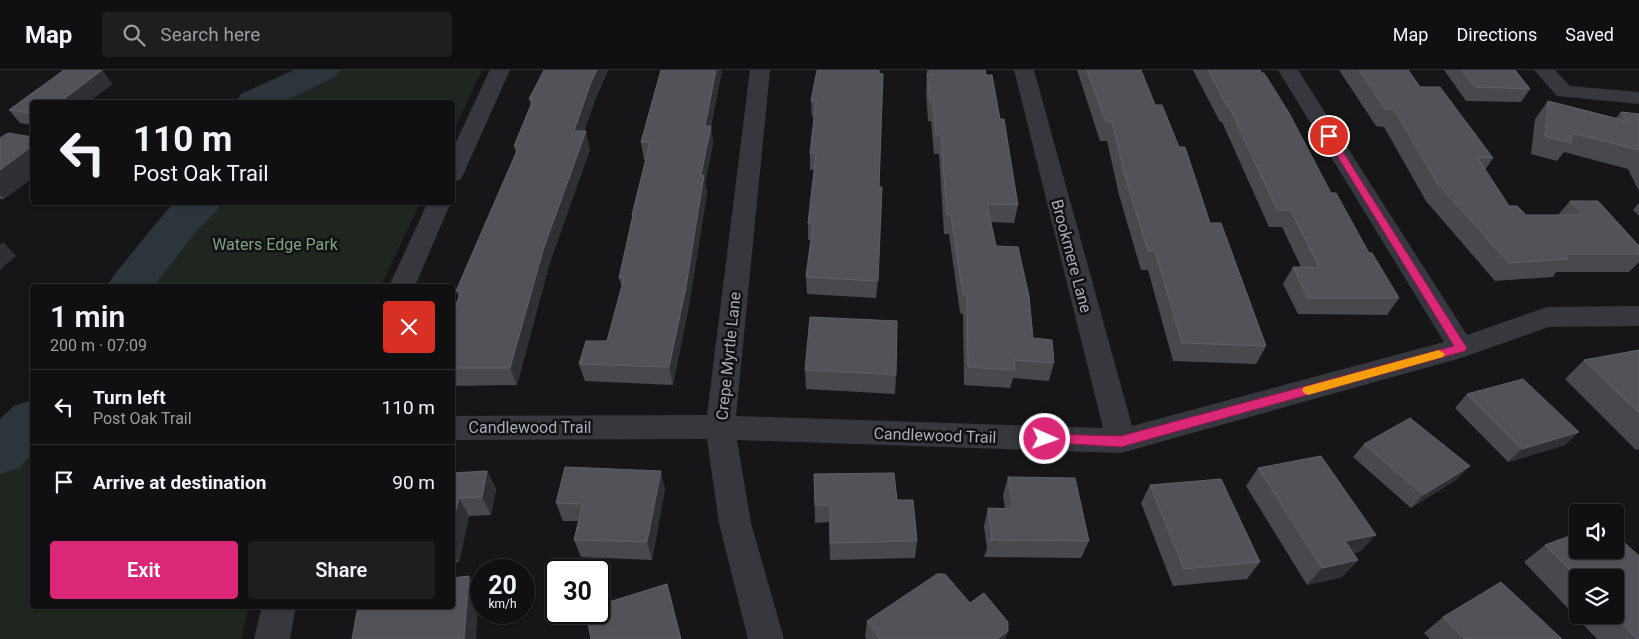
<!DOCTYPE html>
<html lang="en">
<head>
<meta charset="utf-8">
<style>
	:root { --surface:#101012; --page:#1e1e20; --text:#f1f3f6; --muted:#9c9d9f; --line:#303032; --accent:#db2777 }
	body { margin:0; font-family:Roboto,sans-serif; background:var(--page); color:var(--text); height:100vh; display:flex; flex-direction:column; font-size:19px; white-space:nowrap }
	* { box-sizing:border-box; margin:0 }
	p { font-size:16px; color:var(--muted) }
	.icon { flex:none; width:28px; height:28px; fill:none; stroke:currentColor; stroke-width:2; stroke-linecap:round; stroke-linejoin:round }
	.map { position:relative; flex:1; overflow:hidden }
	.sheet { position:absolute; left:30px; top:214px; width:425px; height:325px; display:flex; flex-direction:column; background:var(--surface); border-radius:5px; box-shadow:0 1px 4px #0004,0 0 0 1px var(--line) }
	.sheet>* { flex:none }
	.banner { position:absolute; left:30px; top:30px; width:425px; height:105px; border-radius:5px; box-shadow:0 1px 4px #0004,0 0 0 1px var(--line); background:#101012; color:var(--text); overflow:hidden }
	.tools { position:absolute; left:1569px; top:434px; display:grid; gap:10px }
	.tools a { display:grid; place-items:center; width:55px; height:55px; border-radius:5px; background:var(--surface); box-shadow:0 1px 4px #0004,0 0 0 1px var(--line); font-size:25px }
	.speed { position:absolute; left:470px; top:489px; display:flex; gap:10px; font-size:25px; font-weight:700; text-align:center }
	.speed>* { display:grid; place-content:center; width:65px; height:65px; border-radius:50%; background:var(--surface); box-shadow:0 1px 4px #0004,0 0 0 1px var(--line); line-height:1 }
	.speed small { font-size:12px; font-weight:400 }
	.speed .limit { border:2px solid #111; border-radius:8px; background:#fff; color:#111 }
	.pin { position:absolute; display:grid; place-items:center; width:42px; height:42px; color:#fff; margin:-21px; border:2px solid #fff; border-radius:50%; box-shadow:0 1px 5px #0007 }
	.me { position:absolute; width:55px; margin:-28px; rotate:92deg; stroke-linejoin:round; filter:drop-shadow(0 0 4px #0008) }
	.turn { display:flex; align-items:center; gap:18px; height:105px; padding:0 20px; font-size:22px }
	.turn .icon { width:65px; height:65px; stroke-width:2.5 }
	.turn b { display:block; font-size:35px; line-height:42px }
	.round { display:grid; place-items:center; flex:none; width:52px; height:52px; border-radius:5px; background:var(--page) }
	.headline { display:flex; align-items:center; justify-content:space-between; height:85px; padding:0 20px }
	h1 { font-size:30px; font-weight:600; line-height:38px }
	.primary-button { display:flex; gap:10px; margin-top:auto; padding:10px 20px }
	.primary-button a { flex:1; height:58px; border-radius:5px; background:var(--accent); color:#fff; font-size:20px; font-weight:600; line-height:58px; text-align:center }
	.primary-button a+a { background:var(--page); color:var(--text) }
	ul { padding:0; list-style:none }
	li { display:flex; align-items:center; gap:15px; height:75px; padding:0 20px; border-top:1px solid var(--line) }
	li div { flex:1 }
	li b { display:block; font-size:19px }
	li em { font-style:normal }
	header { display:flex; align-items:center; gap:30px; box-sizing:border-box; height:70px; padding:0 25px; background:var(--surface); border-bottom:1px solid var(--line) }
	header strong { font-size:24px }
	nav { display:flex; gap:28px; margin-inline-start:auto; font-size:18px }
	.search { width:350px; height:45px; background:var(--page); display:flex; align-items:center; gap:12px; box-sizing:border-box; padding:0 18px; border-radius:5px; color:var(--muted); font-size:19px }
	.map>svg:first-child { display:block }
</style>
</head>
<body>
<header>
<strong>Map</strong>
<div class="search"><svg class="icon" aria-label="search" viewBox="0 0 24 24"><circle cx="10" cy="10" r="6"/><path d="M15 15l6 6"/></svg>Search here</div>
<nav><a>Map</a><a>Directions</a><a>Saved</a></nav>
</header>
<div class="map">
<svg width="1639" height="569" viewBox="0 0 1639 569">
	<rect width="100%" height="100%" fill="#161618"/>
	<!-- green -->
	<g fill="#1e261f">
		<polygon points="323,0 482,0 453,63 452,32 254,32"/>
		<polygon points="202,132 420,132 420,133 381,216 130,216 183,149"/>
		<polygon points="32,351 32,536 249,536 241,569 0,569 0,383"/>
	</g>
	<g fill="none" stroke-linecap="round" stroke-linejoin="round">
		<!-- river -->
		<g fill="#2c353c" fill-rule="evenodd">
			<polygon points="294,0 341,0 335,7 282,32 236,32 241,24"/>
			<polygon points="176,132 222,132 217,141 198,159 154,216 107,216 114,205 168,139"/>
			<polygon points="32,330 32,384 19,398 0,404 0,349 14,336"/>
		</g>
		<!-- minor -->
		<g fill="#37383d" fill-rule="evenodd">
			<polygon points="490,0 510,0 463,105 460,110 452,112 452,80"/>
			<polygon points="750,0 770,0 736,346 1103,358 1014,0 1034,0 1132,356 1444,272 1278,0 1298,0 1467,265 1547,237 1639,236 1639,256 1549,257 1461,288 1121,383 737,370 751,453 784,569 748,569 719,453 707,369 452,370 452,346 707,345"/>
			<polygon points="1534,0 1555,0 1570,16 1639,22 1639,34 1557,26"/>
			<polygon points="428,132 451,132 415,216 389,216"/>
			<polygon points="262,536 296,536 290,569 254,569"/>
		</g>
	</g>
	<!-- wall -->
	<g fill="#47494d" fill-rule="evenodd">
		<polygon points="64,0 102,0 112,14 88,32 32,32 32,55 20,53 9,40"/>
		<polygon points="544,0 608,0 595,30 584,61 590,79 549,195 517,315 452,316 452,246 459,227 456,221 516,83 514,76 531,35 529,29"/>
		<polygon points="661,0 722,0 711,56 713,74 705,112 707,123 689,235 673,315 585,311 579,294 607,271 622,217 619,208 632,149 632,145 646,90 644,90 641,72"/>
		<polygon points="817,0 879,117 878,211 876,228 807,224 806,207 811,170 808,170 808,153 814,100 810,100 810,83 814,48 812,47 811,31"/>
		<polygon points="927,0 985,0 1018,135 1014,153 991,152 996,176 1033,268 1054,293 1049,311 1013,308 1010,318 964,315 963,244 960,243 949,164 944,164 939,84 934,84 931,51 928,51 926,22 927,6"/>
		<polygon points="1077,0 1141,0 1155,35 1266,276 1256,294 1173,291 1148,200 1141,200 1119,125 1107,71 1100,71"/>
		<polygon points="1193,0 1260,0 1331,123 1369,183 1399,228 1387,245 1298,244 1283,214 1293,197 1301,197 1282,157 1269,157 1222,52 1220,52"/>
		<polygon points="1339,0 1408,0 1420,17 1493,88 1485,100 1509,136 1526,145 1558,145 1570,131 1639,176 1639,192 1629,202 1556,202 1553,207 1495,211 1426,131 1384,57 1376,56"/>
		<polygon points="1444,0 1515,0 1530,19 1521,32 1466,31"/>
		<polygon points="1548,31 1616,48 1621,42 1639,44 1639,121 1628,99 1564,82 1557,91 1531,84 1535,49"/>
		<polygon points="32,67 32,108 4,129 0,129 0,68"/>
		<polygon points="1639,133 1639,146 1633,140"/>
		<polygon points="1639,280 1639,379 1636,380 1565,309 1584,290"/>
		<polygon points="805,300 896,305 895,324 806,319"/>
		<polygon points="1467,324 1565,375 1508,392 1455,338"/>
		<polygon points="1364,374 1457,409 1411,438 1353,387"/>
		<polygon points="1258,398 1360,482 1353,483 1358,490 1342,507 1307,515 1246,416"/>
		<polygon points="487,401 496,419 491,445 469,446 459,492 452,493 452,403"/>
		<polygon points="814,404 897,430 917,471 915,488 830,490 829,452 815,453"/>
		<polygon points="1008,407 1089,471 1081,488 984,487 987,479 984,456 988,438 1005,439 1003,425"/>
		<polygon points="1150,415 1260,492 1247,509 1173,516 1141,433"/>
		<polygon points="665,419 652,490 581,487 574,470 578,451 563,451 556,433"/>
		<path d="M1545,475L1639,569H1597L1524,492ZM1578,508L1615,545H1578Z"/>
		<polygon points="970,533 1008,561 1005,569 867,569 865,567 867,551"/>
		<polygon points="1443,547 1562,569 1430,569 1424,563"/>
	</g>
	<!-- shaded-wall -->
	<g fill="#2f3033">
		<polygon points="102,0 112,14 88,32 60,32"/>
		<polygon points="597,0 608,0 595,30 578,79 574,61 591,12"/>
		<polygon points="716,0 722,0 707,74 705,56"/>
		<polygon points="711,56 713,74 705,112 707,123 689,235 673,315 669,297 701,105"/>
		<polygon points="586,61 590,79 549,195 517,315 510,298 544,177"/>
		<polygon points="32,76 32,108 4,129 0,125 0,100"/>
		<polygon points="3,172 16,186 0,200 0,175"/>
		<polygon points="1579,362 1565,375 1508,392 1522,379"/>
		<polygon points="1470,396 1457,409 1411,438 1423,425"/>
		<polygon points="487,401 496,419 491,445 482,427"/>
		<polygon points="661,401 665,419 652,490 647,472"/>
		<polygon points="459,428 469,446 459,492 452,483 452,455"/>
		<polygon points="1376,465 1360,482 1330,488 1345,471"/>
		<polygon points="1358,490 1342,507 1307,515 1322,498"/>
		<polygon points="469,506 479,522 476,569 464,569"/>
		<polygon points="1008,561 1005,569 997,569"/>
	</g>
	<!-- building -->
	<g fill="#525359" stroke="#5f6168">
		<polygon points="64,0 102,0 60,32 32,32 32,43 9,40"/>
		<polygon points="544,0 597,0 591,12 574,61 586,61 544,177 510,298 452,298 452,246 461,221 456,221 519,76 514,76 533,30 529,29"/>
		<polygon points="661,0 716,0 705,56 711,56 701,105 704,105 686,217 669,297 579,294 586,271 607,271 624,208 619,208 633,145 632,145 650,72 641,72"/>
		<polygon points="817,0 879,0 879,3 883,4 879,117 882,117 878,211 806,207 813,153 808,153 816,84 810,83 816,31 811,31"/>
		<polygon points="930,0 985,0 986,5 992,5 1000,49 1004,49 1018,135 987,134 996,176 1018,177 1029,226 1033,268 1052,270 1054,293 1014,290 1015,300 968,297 967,225 963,225 951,145 947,145 941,65 936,65 933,32 930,32 927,4 931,4"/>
		<polygon points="1087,0 1141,0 1155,35 1162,35 1179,77 1185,77 1210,153 1221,153 1266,276 1182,273 1155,181 1148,181 1125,106 1112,52 1106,52"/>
		<polygon points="1208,0 1260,0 1261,3 1264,3 1289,43 1331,123 1336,123 1369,183 1372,183 1399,228 1308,228 1293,197 1319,197 1291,140 1277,140 1229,36 1227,36"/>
		<polygon points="1359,0 1408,0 1420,17 1440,17 1493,88 1477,87 1509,136 1517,136 1526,145 1583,145 1570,131 1598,131 1639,176 1639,184 1564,184 1568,189 1509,193 1437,113 1394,39 1385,39"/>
		<polygon points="1462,0 1515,0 1530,19 1475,17"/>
		<polygon points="1548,31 1626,51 1621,42 1639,44 1639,80 1572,63 1571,73 1545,66"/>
		<polygon points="8,63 32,67 32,76 0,100 0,68"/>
		<polygon points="810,247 897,251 896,305 805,300"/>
		<polygon points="1639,280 1639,343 1584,290"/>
		<polygon points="1523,309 1579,362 1522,379 1467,324"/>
		<polygon points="1410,348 1470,396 1423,425 1364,374"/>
		<polygon points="1321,386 1376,465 1345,471 1358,490 1322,498 1258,398"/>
		<polygon points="565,397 661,401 647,472 574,470 583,434 556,433"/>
		<polygon points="487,401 482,427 459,428 452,455 452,403"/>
		<polygon points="894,403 897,430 913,430 917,471 830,473 830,435 815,435 814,404"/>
		<polygon points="1008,407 1075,408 1089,471 989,470 992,468 988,438 1013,439"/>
		<polygon points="1221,409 1260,492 1184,499 1150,415"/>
		<polygon points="1578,463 1578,480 1615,480 1615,464 1639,486 1639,569 1637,569 1614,545 1615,545 1615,508 1578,508 1545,475"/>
		<polygon points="937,504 945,504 970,533 984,523 1008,552 1008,561 997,569 880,569 867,551"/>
		<polygon points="469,506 464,569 352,569 358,536 452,536 452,508"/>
		<polygon points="1501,512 1562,569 1465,569 1443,547"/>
		<polygon points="667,514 681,569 591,569 586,542 599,542 599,535"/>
	</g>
	<!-- route -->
	<polygon fill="#db2777" stroke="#8e194d" points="1329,63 1333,66 1465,275 1467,278 1465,281 1121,377 1040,372 1039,369 1040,365 1045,364 1121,366 1454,276 1325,66"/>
	<!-- slow -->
	<polygon fill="#f59e0b" points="1439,280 1445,284 1443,287 1308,325 1304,323 1302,320 1304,317 1308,316"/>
	<g text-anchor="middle" stroke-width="5" stroke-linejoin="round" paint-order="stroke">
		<!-- park labels -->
		<g font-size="16" fill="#7fa381" stroke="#111113">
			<text x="275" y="180">Waters Edge Park</text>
		</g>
		<!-- street labels -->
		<g font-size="16" fill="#a8adb8" stroke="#111113">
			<text transform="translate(1072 186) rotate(75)" y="6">Brookmere Lane</text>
			<text transform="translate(728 286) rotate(-84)" y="6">Crepe Myrtle Lane</text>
			<text x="530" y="363">Candlewood Trail</text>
			<text transform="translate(935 365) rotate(2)" y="6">Candlewood Trail</text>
		</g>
	</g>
</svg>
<div class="tools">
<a><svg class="icon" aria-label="sound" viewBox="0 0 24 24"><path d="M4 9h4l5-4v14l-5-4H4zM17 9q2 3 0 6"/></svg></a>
<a><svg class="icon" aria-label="layers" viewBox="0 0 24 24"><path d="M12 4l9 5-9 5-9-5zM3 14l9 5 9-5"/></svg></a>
</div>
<div class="speed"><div>20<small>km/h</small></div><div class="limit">30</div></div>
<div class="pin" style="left:1329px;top:66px;background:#d93025"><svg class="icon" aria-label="arrive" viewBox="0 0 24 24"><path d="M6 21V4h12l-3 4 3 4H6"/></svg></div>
<svg class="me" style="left:1045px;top:369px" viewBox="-20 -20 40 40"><circle r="17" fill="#db2777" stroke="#fff" stroke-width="3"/><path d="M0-11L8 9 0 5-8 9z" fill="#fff"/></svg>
<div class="banner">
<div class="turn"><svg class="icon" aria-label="left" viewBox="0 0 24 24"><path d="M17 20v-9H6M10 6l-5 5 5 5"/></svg><div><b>110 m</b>Post Oak Trail</div></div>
</div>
<section class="sheet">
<div class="headline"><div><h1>1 min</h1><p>200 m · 07:09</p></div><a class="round" style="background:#d93025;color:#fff"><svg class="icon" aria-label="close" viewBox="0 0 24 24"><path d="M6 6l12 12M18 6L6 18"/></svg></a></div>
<ul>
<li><svg class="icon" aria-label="left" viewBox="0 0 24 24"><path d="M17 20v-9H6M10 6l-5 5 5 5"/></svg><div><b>Turn left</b><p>Post Oak Trail</p></div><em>110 m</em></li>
<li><svg class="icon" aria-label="arrive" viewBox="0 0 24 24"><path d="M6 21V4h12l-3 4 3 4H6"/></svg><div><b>Arrive at destination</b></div><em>90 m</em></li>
</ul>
<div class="primary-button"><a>Exit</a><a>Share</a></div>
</section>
</div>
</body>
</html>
